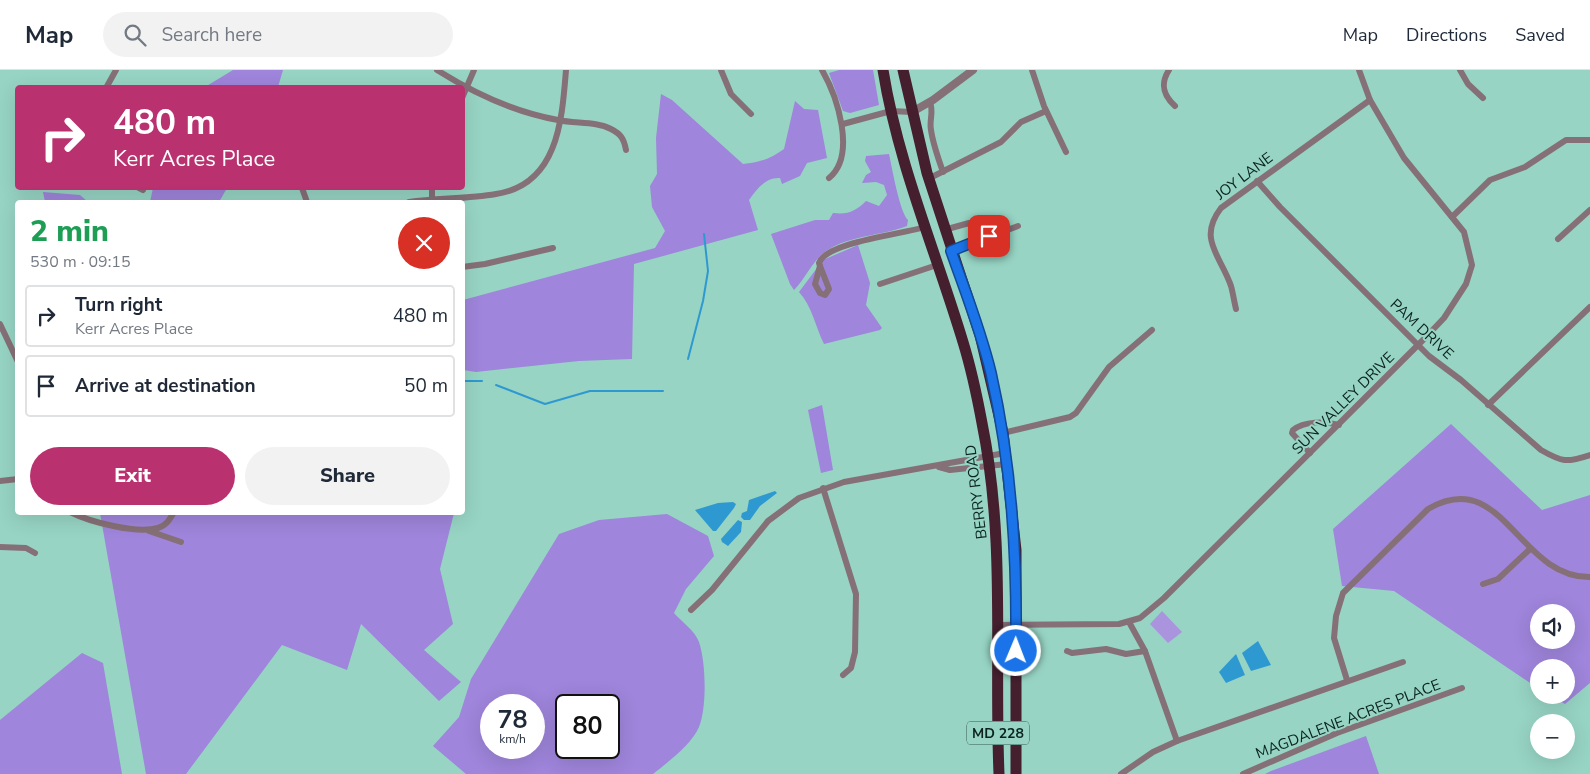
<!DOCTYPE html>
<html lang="en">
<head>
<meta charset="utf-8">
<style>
	:root { --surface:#fff; --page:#f2f2f3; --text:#1f2937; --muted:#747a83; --line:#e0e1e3; --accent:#b9316f }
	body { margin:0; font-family:"Nunito Sans",sans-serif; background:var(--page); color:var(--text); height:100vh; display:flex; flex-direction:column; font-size:19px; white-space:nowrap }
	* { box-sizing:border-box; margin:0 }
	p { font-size:16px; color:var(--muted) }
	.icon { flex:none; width:28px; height:28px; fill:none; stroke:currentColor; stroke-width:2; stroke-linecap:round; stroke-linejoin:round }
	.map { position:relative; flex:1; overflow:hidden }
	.details { position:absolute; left:15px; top:130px; width:450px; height:315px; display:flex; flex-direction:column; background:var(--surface); border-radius:5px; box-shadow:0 5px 20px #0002 }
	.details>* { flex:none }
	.banner { position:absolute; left:15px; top:15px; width:450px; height:105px; border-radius:5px; box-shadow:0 5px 20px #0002; background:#b9316f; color:#fff; overflow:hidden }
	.controls { position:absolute; left:1530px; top:534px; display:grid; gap:10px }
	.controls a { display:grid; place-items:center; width:45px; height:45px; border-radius:50%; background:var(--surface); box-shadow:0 5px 20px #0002; font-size:25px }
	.speed { position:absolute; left:480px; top:624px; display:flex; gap:10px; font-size:25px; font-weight:700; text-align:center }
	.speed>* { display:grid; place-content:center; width:65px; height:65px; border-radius:50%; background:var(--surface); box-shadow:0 5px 20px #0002; line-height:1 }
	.speed small { font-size:12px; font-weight:400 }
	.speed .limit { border:2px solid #111; border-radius:8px; background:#fff; color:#111 }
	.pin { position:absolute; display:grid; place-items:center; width:42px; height:42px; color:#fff; margin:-21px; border-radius:10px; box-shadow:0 2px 8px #0006 }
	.me { position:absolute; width:55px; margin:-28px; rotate:1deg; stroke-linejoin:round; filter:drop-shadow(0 0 4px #0008) }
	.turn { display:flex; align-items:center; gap:18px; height:105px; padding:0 15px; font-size:22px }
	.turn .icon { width:65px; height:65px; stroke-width:2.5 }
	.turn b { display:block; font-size:35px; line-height:42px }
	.round { display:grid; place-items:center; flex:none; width:52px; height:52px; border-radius:26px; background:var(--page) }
	.overview { display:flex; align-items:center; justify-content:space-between; height:85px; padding:0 15px }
	h1 { font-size:30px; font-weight:800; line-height:38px; color:#1e9e55 }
	.cta { display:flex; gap:10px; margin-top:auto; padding:10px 15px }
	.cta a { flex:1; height:58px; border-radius:30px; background:var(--accent); color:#fff; font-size:20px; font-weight:800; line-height:58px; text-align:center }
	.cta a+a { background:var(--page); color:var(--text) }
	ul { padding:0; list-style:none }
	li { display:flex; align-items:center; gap:15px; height:62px; margin:0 10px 8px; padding:0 5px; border:2px solid var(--line); border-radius:5px }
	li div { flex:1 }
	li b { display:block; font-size:19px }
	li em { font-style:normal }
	header { display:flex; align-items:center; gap:30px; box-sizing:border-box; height:70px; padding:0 25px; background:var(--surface); border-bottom:1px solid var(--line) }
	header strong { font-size:24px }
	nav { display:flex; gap:28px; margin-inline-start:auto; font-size:18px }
	.search { width:350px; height:45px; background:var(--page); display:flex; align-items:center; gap:12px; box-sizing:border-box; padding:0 18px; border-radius:28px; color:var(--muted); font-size:19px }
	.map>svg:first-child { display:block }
</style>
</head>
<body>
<header>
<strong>Map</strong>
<div class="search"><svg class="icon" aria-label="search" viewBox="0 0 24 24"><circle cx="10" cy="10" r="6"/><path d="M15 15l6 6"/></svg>Search here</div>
<nav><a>Map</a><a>Directions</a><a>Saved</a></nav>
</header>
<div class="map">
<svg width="1590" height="704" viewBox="0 0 1590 704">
	<rect width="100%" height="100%" fill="#97d4c4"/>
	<!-- green -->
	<polygon fill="#a994dd" points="1162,541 1182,562 1168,573 1150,554"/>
	<!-- forest -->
	<g fill="#9f85db" fill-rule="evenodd">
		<polygon points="233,0 283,0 278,17 205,17"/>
		<polygon points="839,0 873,0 879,35 850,43 843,41 829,3"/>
		<path d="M661,24L672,30L743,94C759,93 772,88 784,79L795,31L804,39L818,40L827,88L807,93L800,106L782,114L780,108C766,107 757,119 749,130L758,160L634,194L632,289L579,291L476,302L463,300V230L655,178L665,161L652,137L650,116L657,104L656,68Z"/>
		<path d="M889,84C892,98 900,143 908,150L907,156C881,166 850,165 826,181C812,191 806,208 794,220L790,214L771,164L815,150H829L833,143C848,145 856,141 866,131L879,136L887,125L884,115L876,112L862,113L866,105L871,102L865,91L866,86Z"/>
		<polygon points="153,118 227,118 219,132 150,132"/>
		<polygon points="43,122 80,125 88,132 45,132"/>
		<path d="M858,175L870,213L866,235L882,258L880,260L824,274C815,256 812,236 799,222L823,190Z"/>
		<polygon points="822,335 833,400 821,403 808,340"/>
		<path d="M1451,354L1542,440L1590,425V613L1565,634L1549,625H1566V598H1539V619L1394,521L1342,516L1333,459ZM1539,542H1566V570H1539Z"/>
		<polygon points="100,443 454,443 440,499 453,554 424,580 461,612 439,631 361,554 347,600 282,575 186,704 146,704"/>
		<path d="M667,444L708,466L714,486L686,519L674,543C682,552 695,561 699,572C706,592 707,638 699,657C692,674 667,693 653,704H466L433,676L459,647L471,609L559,464L599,450ZM491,635H534V678H491ZM566,635H609V678H566Z"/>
		<polygon points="82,583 103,593 122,704 0,704 0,650"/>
		<polygon points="1366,666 1379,704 1265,704 1271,701"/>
	</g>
	<!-- water -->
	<g fill="#2e99d1">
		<polygon points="775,421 777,423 760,436 750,450 744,450 741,447 742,443 747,441 749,430"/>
		<polygon points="733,432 736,434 734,438 716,461 713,461 695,440 718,433"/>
		<polygon points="738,450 742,452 741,462 728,476 722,472 721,469"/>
		<polygon points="1258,571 1271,595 1251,601 1242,583"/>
		<polygon points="1236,584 1245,605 1226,613 1219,602"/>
	</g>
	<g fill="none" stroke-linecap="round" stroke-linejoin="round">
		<!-- stream -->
		<g stroke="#2e99d1" stroke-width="2">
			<polyline points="688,289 703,231 708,201 704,164"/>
			<polyline points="462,311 482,311"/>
			<polyline points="496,315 545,334 590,321 663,321"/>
		</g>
		<!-- minor -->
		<g stroke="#867077" stroke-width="6">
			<path d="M437,0C475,24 514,42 558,50C575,54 596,51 611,59C621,64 624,69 626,80"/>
			<polyline points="721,0 731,24 751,44"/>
			<path d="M822,0C837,26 857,85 829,108"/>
			<polyline points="1032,0 1044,36 1066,82"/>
			<path d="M1169,0C1160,14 1163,25 1175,36"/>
			<polyline points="1460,0 1468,14 1483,28"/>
			<polyline points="106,18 116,0"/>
			<polyline points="462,28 474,0"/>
			<path d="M930,32C934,42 929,50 931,60C933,74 938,88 943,102"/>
			<polyline points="843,54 891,41 912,42"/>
			<polyline points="928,109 1001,72 1021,52 1046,41"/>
			<path d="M1257,111L1280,137L1429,286L1461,310L1541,380C1562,392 1566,393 1590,385"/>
			<polyline points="139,118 143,120"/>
			<polyline points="302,118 307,132"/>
			<polyline points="432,118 432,131"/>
			<path d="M409,132C438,128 467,129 496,124C558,115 562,50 566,0"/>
			<polyline points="1452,147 1490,110 1525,97 1566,70 1590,70"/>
			<polyline points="944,160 969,153 973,159 975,172"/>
			<polyline points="1558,169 1590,140"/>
			<polyline points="951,181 1018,156"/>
			<path d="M820,196L819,193C826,172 903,164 925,157"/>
			<polygon points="820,196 829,219 825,225 820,223 815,214"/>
			<polyline points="462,197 485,194 553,178"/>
			<polyline points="880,214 937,195"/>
			<path d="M1236,239C1234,231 1233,223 1231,216C1221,186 1197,169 1221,138L1370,30"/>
			<polyline points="0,254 18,292"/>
			<polyline points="1488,335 1590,237"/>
			<polyline points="1003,363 1070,347 1076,343 1109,297 1152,260"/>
			<path d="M1310,383L1292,363L1293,360C1304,351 1325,351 1339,355"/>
			<polyline points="939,397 950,400 1007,394"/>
			<polyline points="0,411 18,409"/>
			<polyline points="823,418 856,524 855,582 851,598 843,605"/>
			<path d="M70,442C90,452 136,464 158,458C166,456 170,449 174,442"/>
			<polyline points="149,461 181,472"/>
			<polyline points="0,477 26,478 35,483"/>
			<polyline points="1483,514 1498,509 1530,479"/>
			<polyline points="691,540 712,520 768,451 799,428 844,412 1005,383"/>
			<polyline points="1129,552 1145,581 1177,671"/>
			<polyline points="999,555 1119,554 1140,548 1164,528 1425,268 1444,248 1466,214 1472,195 1464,162 1404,88 1370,30 1359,0"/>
			<polyline points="1067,581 1072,583 1106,579 1126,584 1145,581"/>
			<path d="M1347,610L1334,568L1336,546L1343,523L1428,439C1503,395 1518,508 1590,507"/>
			<polyline points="1121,704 1153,682 1177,671 1403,592"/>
			<polyline points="1243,704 1337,663 1462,618"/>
		</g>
		<!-- tertiary -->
		<polyline stroke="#867077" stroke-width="8" points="912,42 933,30 973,0"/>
		<!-- trunk -->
		<g stroke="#451f2e" stroke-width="11">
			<path d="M883,0C898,94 936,182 963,272C971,298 977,326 982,353C1006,471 994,586 999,704"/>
			<polyline points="903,0 927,103 980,265 1003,363 1016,480 1016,704"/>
		</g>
	</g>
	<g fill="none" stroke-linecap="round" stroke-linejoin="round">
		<defs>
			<path id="route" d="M989,166L951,181C965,221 981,261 991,303C1012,396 1017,486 1016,581"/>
		</defs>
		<!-- route casing -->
		<use href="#route" stroke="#114b97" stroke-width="12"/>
		<!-- route -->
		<use href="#route" stroke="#1a73e8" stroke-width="9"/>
	</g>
	<g text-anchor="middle" stroke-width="4" stroke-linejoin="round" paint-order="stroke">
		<!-- shield labels -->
		<rect fill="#97d4c4" stroke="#345850" stroke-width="1" x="967" y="651.5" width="62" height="23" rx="4"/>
		<g font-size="14" font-weight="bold" fill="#0a231e">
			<text x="998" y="668">MD 228</text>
		</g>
		<!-- street labels -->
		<g font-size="15" fill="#0a231e" stroke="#97d4c4">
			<text transform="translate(1244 106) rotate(-37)" y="5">JOY LANE</text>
			<text transform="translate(1422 259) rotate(43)" y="5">PAM DRIVE</text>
			<text transform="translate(1343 333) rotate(-45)" y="5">SUN VALLEY DRIVE</text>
			<text transform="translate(976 422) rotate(-97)" y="5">BERRY ROAD</text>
			<text transform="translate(1348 649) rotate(-21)" y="5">MAGDALENE ACRES PLACE</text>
		</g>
	</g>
</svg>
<div class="controls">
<a><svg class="icon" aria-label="sound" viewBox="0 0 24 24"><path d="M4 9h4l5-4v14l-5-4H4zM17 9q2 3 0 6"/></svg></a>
<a>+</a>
<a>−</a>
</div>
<div class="speed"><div>78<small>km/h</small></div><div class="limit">80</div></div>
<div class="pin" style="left:989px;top:166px;background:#d93025"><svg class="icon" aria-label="arrive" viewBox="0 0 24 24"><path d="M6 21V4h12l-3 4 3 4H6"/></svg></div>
<svg class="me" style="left:1016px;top:581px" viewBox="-20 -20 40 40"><circle r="17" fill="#1a73e8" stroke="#fff" stroke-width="3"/><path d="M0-11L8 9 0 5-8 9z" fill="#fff"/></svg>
<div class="banner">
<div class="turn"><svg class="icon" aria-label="right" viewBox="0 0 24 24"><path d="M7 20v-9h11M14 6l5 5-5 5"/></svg><div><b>480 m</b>Kerr Acres Place</div></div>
</div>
<section class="details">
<div class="overview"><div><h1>2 min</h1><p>530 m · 09:15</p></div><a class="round" style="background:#d93025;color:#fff"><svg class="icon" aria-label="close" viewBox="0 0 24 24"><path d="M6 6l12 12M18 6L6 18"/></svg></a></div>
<ul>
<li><svg class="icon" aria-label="right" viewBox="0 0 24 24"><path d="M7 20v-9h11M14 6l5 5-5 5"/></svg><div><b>Turn right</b><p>Kerr Acres Place</p></div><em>480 m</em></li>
<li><svg class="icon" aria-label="arrive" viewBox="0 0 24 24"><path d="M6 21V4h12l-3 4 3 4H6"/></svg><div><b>Arrive at destination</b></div><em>50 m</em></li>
</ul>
<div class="cta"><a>Exit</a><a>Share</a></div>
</section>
</div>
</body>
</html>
